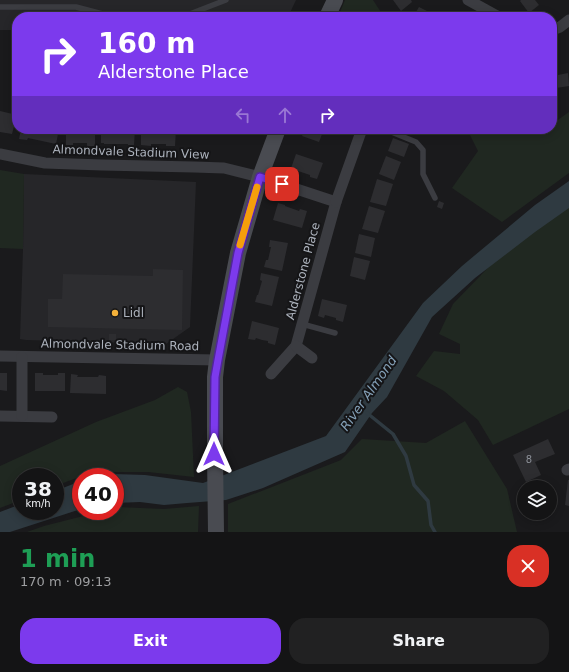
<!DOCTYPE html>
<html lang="en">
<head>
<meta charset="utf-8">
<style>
	:root { --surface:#141415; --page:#212122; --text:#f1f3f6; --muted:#9d9ea0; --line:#333334; --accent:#7c3aed }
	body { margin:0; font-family:"DejaVu Sans",sans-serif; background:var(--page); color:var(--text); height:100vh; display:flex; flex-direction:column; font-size:15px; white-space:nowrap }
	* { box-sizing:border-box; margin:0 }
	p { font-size:13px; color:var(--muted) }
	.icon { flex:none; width:22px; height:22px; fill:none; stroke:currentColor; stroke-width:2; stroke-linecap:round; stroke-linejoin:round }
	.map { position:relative; height:532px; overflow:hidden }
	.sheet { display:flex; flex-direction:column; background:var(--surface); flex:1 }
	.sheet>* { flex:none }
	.top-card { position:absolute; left:12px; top:12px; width:545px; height:122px; border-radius:16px; box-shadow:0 2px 10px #0003,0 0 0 1px var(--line); background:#7c3aed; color:#fff; overflow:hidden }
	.tools { position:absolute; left:517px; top:480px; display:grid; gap:8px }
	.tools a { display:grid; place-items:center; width:40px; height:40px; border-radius:50%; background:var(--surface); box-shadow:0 2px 10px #0003,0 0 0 1px var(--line); font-size:20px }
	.speed { position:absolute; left:12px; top:468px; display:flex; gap:8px; font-size:20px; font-weight:700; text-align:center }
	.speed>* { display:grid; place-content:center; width:52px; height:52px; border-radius:50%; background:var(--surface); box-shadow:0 2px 10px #0003,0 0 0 1px var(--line); line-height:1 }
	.speed small { font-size:10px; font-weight:400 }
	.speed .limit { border:6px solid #d22; background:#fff; color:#111 }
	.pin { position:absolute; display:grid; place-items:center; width:34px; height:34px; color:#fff; margin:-17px; border-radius:8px; box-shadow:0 2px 6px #0006 }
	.me { position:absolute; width:44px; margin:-22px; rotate:0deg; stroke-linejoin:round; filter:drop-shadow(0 0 3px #0008) }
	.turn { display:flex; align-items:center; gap:14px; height:84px; padding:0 20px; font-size:18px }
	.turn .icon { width:52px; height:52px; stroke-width:2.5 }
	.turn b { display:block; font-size:28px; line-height:34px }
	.lanes { display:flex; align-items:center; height:38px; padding:0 20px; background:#0003; justify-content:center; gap:20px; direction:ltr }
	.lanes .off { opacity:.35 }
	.round { display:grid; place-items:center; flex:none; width:42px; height:42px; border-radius:16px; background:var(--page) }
	.overview { display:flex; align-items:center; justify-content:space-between; height:68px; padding:0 20px }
	h1 { font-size:24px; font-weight:700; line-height:30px; color:#1e9e55 }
	.primary-button { display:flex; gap:8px; margin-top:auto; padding:8px 20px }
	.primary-button a { flex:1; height:46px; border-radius:16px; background:var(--accent); color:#fff; font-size:16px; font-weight:700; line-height:46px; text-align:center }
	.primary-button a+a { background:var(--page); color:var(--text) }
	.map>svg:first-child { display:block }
</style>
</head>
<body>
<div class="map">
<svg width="569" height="532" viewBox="0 0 569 532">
	<rect width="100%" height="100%" fill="#1a1a1c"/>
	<!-- built -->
	<g fill="#262629">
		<polygon points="0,0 296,0 288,17 17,17 17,30 0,30"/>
		<polygon points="24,174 196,182 190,327 166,344 26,340 20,339 23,249"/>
	</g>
	<!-- green -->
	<g fill="#202821">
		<polygon points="345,0 373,0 384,17 338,17"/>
		<polygon points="569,112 569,173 502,222 452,188 478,151 467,129 552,129 552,124"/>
		<polygon points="0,170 24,174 23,249 0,248"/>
		<polygon points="569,203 569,409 493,445 478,420 444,391 416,376 434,351 460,354 460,344 439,334 453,304 513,242"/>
		<polygon points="178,387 187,392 191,412 194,477 148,472 93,472 55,486 55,477 21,477 21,500 0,508 0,466 96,422 155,400"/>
		<polygon points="465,421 507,489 517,532 228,532 228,504 341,460 362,439 426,443"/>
		<polygon points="199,506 198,532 27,532 44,526 103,511 115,511 115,508 117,507 164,509"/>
	</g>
	<!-- water -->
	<g fill="#2f3a41">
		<polygon points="569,181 569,208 535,232 475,278 432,317 387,397 372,413 345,452 263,488 226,500 187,503 164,505 140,502 115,503 115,477 90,477 93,476 113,474 145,475 203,483 326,436 423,303 462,266 535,205"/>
		<polygon points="81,481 81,509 10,532 0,532 0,512 21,504 21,511 55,511 55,491"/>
	</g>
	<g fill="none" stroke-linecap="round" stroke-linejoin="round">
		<!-- stream -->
		<polyline stroke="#2f3a41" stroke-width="3.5" points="367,413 393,434 406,456 414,485 428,501 431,525 435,532"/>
	</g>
	<!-- building -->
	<g fill="#2d2d30">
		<polygon points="393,0 411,0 412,2 401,11"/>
		<polygon points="521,0 535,0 539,5 529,13 520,1"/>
		<polygon points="419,7 431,13 429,17 413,17"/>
		<polygon points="555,64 558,75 568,73 569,86 556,88 557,94 552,95 552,65"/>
		<polygon points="0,111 17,115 12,134 0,132"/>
		<polygon points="21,129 59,129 56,144 28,138 27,140 19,139"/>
		<polygon points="66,129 95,129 95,146 87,146 87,143 73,143 73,145 66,145"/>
		<polygon points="101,129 135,129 134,145 128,145 128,144 104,144 104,143 101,143"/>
		<polygon points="141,129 176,129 175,146 166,146 166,144 151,144 151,146 141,145"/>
		<polygon points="305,129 324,129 319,142 302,136"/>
		<polygon points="393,138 409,144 404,157 388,151"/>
		<polygon points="296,154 323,163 317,179 310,177 310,175 298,171 297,173 290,171"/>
		<polygon points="386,156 401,162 394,180 379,174"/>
		<polygon points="377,179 393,184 386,206 370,202"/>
		<polygon points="439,201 444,203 442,209 437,207"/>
		<polygon points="278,203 285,205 285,206 299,211 300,209 307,211 302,228 273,220"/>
		<polygon points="369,206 385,211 378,233 362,229"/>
		<polygon points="359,234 375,238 371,257 355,253"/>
		<polygon points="270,240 288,243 282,271 264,267 266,260 268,260 271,247 269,247"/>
		<polygon points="354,257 370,261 365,280 350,276"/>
		<polygon points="153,269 183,270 182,330 48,327 48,299 62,299 63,274 153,276"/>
		<polygon points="261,273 279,277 272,306 255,302 257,295 258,295 262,281 260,280"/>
		<polygon points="322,299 347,305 343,322 336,320 336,318 325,315 324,318 318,316"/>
		<polygon points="252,321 279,328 275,345 268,343 268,341 262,340 256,338 255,340 248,339"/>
		<rect x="109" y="334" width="7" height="6"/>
		<polygon points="0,373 7,373 7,391 0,390"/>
		<polygon points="35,373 43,373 43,375 58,375 58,373 65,373 65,391 35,391"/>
		<polygon points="71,374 78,375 77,377 98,377 99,375 106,376 106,394 70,393"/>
		<polygon points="548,439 555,454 535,462 541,475 526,482 513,455"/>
		<polygon points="568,480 569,480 569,506 565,505"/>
	</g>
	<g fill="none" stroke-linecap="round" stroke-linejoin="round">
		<!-- lane -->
		<g stroke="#3b3c41" stroke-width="5.5">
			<polyline points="0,7 76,7 114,17"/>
			<polyline points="182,17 226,0"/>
			<polyline points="384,129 416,142 423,150 423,174 435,198"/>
			<polyline points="302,324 335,333"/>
		</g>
		<!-- street -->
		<g stroke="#3b3c41" stroke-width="11">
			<polyline points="468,0 499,17"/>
			<polyline points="552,30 560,27 569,20"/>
			<polyline points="0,154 45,163 102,165 194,167 224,168 260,177 336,202 296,346 271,374"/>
			<polyline points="336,202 362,129"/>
			<polyline points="296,346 312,358"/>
			<polyline points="0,356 217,360"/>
			<polyline points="0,416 52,417"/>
			<polyline points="22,416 22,357"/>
			<polyline points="567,470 569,469"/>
		</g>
		<!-- secondary -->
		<g stroke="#494b51" stroke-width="16">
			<polyline points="327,17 335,0"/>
			<polyline points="216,532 215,454 215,377 217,360 238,253 260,177 278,129"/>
		</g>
	</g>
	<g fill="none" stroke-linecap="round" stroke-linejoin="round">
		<defs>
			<polyline id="route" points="214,454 215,377 218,360 238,253 260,177 282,184"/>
		</defs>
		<!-- route casing -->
		<use href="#route" stroke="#51269a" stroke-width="10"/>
		<!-- route -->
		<use href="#route" stroke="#7c3aed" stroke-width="7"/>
		<!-- slow -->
		<polyline stroke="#f59e0b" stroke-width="7" points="240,245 257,187"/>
	</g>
	<!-- markers -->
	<circle fill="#f4b13a" stroke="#151517" stroke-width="1.5" cx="115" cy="313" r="4"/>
	<g text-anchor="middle" stroke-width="4" stroke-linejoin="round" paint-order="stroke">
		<!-- number labels -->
		<g font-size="10" fill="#8c9098">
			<text x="529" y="463">8</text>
		</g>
		<!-- street labels -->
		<g font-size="12" fill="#acb2bc" stroke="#151517">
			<text transform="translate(131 152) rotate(2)" y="4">Almondvale Stadium View</text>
			<text transform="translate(303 271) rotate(-75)" y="4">Alderstone Place</text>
			<text transform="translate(120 345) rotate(1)" y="4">Almondvale Stadium Road</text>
		</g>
		<!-- poi labels -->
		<g font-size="12" fill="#acb2bc" stroke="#151517" text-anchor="start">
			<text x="123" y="317">Lidl</text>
		</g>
		<!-- water labels -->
		<g font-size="13" font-style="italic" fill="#84a0b7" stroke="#151517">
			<text transform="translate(368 393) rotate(-55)" y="5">River Almond</text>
		</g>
	</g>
</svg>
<div class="tools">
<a><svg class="icon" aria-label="layers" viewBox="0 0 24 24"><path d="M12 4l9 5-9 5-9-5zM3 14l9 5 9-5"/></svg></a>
</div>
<div class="speed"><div>38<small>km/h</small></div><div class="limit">40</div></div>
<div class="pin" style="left:282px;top:184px;background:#d93025"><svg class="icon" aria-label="arrive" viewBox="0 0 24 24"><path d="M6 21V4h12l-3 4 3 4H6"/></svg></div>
<svg class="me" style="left:214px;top:454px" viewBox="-20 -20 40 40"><path d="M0-17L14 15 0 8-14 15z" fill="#7c3aed" stroke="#fff" stroke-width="4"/></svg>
<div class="top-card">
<div class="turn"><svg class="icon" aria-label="right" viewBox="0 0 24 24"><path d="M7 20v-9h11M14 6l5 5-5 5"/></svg><div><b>160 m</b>Alderstone Place</div></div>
<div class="lanes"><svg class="icon off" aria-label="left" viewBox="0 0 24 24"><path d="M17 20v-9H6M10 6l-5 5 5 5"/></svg><svg class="icon off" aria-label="ahead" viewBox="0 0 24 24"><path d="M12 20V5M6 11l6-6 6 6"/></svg><svg class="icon" aria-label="right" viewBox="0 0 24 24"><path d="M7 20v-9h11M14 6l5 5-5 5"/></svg></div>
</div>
</div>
<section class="sheet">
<div class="overview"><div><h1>1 min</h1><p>170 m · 09:13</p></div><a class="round" style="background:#d93025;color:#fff"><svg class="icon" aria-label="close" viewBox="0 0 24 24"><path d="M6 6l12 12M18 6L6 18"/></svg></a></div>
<div class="primary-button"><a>Exit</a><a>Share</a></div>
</section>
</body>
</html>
